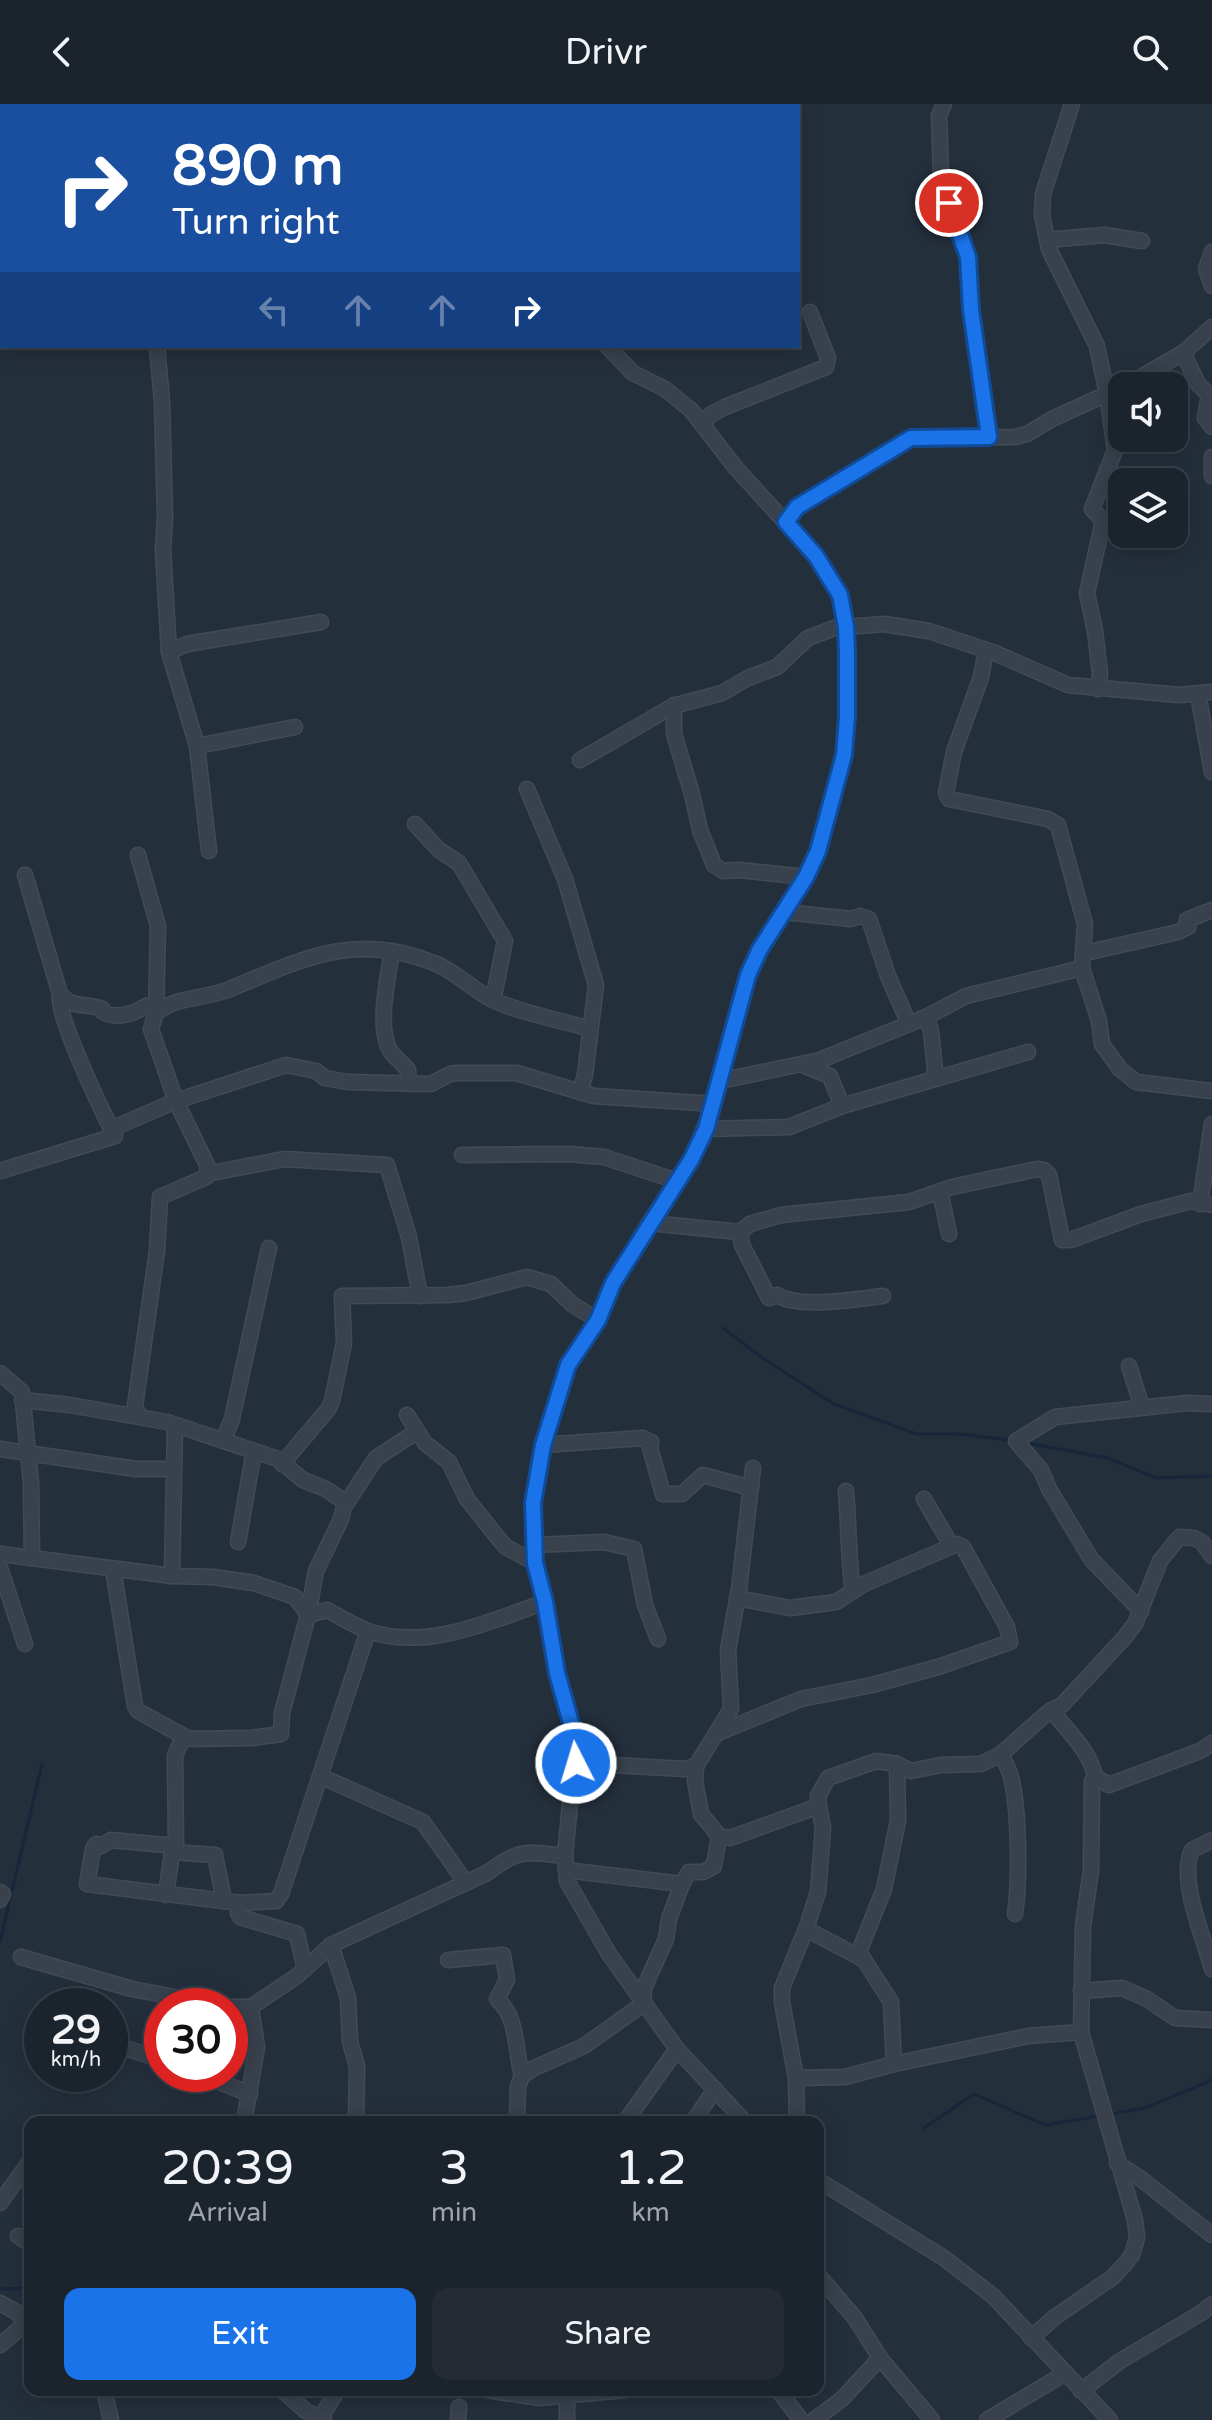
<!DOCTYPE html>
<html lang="en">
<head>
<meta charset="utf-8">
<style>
	:root { --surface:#1b232d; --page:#242b35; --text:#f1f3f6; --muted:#a0a4aa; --line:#394049; --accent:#1a73e8 }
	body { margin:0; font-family:"Varela Round",sans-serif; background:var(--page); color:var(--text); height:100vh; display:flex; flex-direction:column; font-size:30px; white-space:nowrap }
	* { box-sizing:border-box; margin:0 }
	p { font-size:26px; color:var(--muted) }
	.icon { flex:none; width:44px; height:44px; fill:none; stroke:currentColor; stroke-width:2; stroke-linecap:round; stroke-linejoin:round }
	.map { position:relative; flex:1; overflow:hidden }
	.side { position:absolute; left:24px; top:2012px; width:800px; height:280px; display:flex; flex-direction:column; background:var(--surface); border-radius:16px; box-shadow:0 4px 20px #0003,0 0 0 2px var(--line) }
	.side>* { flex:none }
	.guide { position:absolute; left:0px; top:0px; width:800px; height:244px; box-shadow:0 4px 20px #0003,0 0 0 2px var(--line); background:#1a4fa0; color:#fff; overflow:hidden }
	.controls { position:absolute; left:1108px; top:268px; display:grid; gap:16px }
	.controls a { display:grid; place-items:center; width:80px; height:80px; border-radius:16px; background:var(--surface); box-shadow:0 4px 20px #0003,0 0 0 2px var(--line); font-size:40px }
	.speed { position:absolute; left:24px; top:1884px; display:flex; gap:16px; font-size:40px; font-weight:700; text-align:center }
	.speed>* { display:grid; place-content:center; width:104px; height:104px; border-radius:50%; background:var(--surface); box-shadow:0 4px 20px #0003,0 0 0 2px var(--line); line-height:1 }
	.speed small { font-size:20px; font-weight:400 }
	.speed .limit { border:12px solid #d22; background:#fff; color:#111 }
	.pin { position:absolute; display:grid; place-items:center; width:68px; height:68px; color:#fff; margin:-34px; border:4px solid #fff; border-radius:50%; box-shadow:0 2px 8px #0007 }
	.me { position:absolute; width:88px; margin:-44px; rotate:355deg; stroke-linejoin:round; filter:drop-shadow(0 0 6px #0008) }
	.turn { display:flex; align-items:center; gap:28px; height:168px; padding:0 40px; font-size:36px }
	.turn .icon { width:104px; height:104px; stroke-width:2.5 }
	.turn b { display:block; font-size:56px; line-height:68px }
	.lanes { display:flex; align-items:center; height:76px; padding:0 40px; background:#0003; justify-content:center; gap:40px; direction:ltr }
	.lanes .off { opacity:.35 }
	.eta { display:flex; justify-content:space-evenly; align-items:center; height:136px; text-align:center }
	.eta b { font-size:48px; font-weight:600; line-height:56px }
	.cta { display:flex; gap:16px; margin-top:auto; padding:16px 40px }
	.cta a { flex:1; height:92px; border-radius:16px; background:var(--accent); color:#fff; font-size:32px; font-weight:600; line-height:92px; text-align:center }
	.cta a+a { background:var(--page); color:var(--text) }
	header { display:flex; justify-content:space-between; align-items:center; height:104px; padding:0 40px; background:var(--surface); font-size:36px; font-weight:600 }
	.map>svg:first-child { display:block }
</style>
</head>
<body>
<header><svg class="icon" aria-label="back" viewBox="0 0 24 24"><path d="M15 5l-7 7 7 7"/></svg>Drivr<svg class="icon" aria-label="search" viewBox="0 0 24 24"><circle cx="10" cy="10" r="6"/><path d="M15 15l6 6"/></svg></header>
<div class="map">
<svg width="1212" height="2316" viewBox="0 0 1212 2316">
	<rect width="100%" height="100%" fill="#242f3c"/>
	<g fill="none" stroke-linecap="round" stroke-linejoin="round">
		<!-- stream -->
		<g stroke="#17263a" stroke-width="3">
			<polyline points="723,1224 764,1255 834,1300 917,1330 958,1330 1010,1336"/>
			<polyline points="1026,1339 1108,1354 1156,1374 1212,1372"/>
			<polyline points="0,1838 42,1660"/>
			<polyline points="1110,2010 1145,2004 1212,1976"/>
			<polyline points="924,2024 974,1990 1045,2021 1099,2012"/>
			<polyline points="0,2185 30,2184"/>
		</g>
		<defs>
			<g id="minor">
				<polyline points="82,0 83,2"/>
				<polyline points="148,0 149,2"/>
				<polyline points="236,0 237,2"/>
				<polyline points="485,0 487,2"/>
				<polyline points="944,0 939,12 941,68 946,92 968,153 971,206 989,333"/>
				<polyline points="1072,0 1043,90 1042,111 1049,145 1097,242 1107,290 1115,346 1092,405 1103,417 1087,489 1095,527 1100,570 1098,585"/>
				<polyline points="745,2 746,0"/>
				<polyline points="0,119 2,128"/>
				<polyline points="1047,136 1104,131 1142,137"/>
				<polyline points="1212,148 1206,165 1212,182"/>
				<polyline points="157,242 162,297 165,413 163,446 169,548 197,642 209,747"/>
				<polyline points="607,242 633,269 665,285 691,306 735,363 816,452 840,491 846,523 847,613 844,651 818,747 806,773 760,845 748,871 731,929 714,1000 691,1056 649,1119 613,1179 598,1216 568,1261 543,1341 533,1399 535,1459 545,1498 557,1569 576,1637 565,1752 567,1777 609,1850 677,1945 745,2018"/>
				<polyline points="1183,249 1198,280 1209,291 1205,314 1212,323"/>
				<polyline points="1125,282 1183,249 1212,223"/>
				<polyline points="703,320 710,311 725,303 826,263 828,254 810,208"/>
				<polyline points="1212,353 1212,372"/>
				<polyline points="786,418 797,403 911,334 1015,333 1027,330 1052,315 1122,283"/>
				<polyline points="846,523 884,520 929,527 995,549 1068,581 1179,591 1212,588"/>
				<polyline points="986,546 981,573 954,648 946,689 949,695 1048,715 1058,721 1085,820 1082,864 1099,917 1102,940 1120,965 1136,978 1212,987"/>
				<polyline points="169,548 187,540 321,518"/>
				<polyline points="1198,590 1212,668"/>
				<polyline points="674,601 674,630 692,690 700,726 714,761 723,767 739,766 806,773"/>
				<polyline points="197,642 295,623"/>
				<polyline points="580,656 673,602 722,589 748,574 777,563 808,534 845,520"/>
				<polyline points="527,685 565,775 596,881 585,971 580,988 594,992 714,1000"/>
				<polyline points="415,720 439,746 459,759 505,837 493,896"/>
				<polyline points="138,751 158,822 156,909 151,925 176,997 208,1063 206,1073 160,1093 157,1147 135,1302 139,1312"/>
				<path d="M25,771L60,890C71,903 81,900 96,903C109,906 95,905 107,910C120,914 135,909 146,902L156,909C176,892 206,895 230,885C302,855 356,827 434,859C455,867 472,885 491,895C514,907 563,917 590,925"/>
				<polyline points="785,808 851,815 860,812 869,815 888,872 909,920"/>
				<path d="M392,847C388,872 376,926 391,948C396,954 403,960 408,966L409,980"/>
				<polyline points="1085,849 1178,828 1188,823 1187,816 1212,806"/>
				<polyline points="926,913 931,927 936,975"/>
				<polyline points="805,962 830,972 842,1002"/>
				<polyline points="720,977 820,956 926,913 966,892 1082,864"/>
				<polyline points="111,1025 176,997 286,961 316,967 325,974 348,978 431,980 450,970 457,969 517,969 580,988"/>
				<polyline points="706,1025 789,1023 842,1002 1028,948"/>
				<polyline points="462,1051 569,1050 604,1053 677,1077"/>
				<path d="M0,1067L115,1032C103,1009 55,910 60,890"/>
				<polyline points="207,1070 284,1055 387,1061 409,1133 420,1192"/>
				<polyline points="940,1087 949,1130"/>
				<polyline points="1200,1100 1212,1020"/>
				<polyline points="649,1119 740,1128 750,1120 781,1111 909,1098 952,1083 1037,1065 1044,1066 1049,1071 1062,1136 1071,1136 1141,1110 1191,1097 1212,1101"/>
				<path d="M740,1128L742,1141L769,1194L777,1191C800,1205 856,1195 883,1192"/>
				<polyline points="1129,1262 1142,1303"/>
				<polyline points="0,1269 22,1288 31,1379 32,1454"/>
				<polyline points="22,1296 70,1301 167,1318 278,1355 303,1376 326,1385 346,1399"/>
				<polyline points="407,1311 425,1339 449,1358 467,1395 498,1434 506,1443 535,1459"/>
				<polyline points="223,1337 232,1315 269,1144"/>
				<polyline points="543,1341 643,1334 651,1338 650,1344 663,1390 682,1390 703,1371 751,1384"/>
				<polyline points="0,1345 136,1365 174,1365"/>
				<polyline points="282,1360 329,1304 332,1297 344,1239 342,1192 448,1191 466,1189 527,1173 551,1180 573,1201 598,1216"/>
				<path d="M846,1387C849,1421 848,1454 853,1487"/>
				<polyline points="924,1395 951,1441"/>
				<polyline points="238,1438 254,1347"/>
				<polyline points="533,1441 604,1438 634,1445 645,1501 658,1535"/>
				<path d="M0,1450L172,1472L213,1473L254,1479L295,1493L308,1511L327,1506C341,1513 356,1523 371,1528C429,1546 491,1517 545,1498"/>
				<polyline points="0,1464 25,1540"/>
				<polyline points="113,1465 135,1602 138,1607 187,1634"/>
				<polyline points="172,1472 175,1322"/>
				<polyline points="1141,1507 1091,1455 1049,1385 1041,1366 1016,1337 1055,1313 1187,1299 1212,1300"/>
				<polyline points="368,1527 281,1790 276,1797 240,1799 87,1780 93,1745 96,1740 101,1742 111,1736 176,1742 175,1652 182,1635 251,1634 281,1630 282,1609 308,1511 316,1467 341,1415 344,1403 376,1354 416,1328"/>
				<path d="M1051,1606C1067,1626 1091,1648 1095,1673"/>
				<polyline points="718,1629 801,1595 872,1581 938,1563 1010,1538 1007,1523 963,1443 957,1440 864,1480 836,1498 790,1504 737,1494"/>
				<path d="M1001,1650C1004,1657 1009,1665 1011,1673C1019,1705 1020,1777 1015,1810"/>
				<polyline points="576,1659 685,1665 696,1662 731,1605 728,1546 739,1485 753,1364"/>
				<polyline points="696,1662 695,1677 701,1710 719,1732"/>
				<polyline points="320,1672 423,1718 466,1779"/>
				<path d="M1212,1736L1192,1746C1178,1777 1204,1833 1212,1865"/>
				<polyline points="172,1748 215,1751 224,1797"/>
				<polyline points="566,1766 682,1780 689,1768 703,1768 714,1762 719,1732 730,1734 819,1702 818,1692 828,1674 876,1657 897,1660 911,1667 941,1661 981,1660 1001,1650 1046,1610 1062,1601 1125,1533 1135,1520 1160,1457 1176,1437 1180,1433 1194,1434 1202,1438 1212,1452"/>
				<polyline points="0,1788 3,1790 0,1796"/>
				<polyline points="166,1791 172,1748 176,1742"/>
				<polyline points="240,1799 238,1809 240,1813 297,1830 305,1865"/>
				<polyline points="806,1825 861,1854"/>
				<polyline points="331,1841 348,1894 350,1938 357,1962 356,2018"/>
				<polyline points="21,1853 132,1885 223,1902"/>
				<path d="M448,1856L503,1851L507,1876L497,1895C518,1913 515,1946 522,1972"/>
				<polyline points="1081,1887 1122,1884 1147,1895 1175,1914 1212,1916"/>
				<path d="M230,1903H251L297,1872L331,1841L487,1769C520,1744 525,1748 565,1752"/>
				<polyline points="110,1939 162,1956"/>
				<polyline points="894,1960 891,1898 859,1848 884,1785 898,1717 897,1660"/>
				<polyline points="200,1970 250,1990"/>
				<polyline points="796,1974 845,1973 894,1960 1028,1932 1081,1928"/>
				<polyline points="244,2018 257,1943 251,1903"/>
				<polyline points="517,2018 518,1982 522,1972 532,1965 584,1942 643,1900 644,1884 666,1835 669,1815 682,1780"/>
				<polyline points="625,2018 677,1945"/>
				<polyline points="693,2018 715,1985"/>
				<polyline points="797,2018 796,1974 782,1898 782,1884 806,1825 818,1788 823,1724 819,1702"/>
				<polyline points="1117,2059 1140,2074 1212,2131"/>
				<polyline points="818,2076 944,2154 993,2192 1110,2316"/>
				<polyline points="0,2099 30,2057"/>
				<polyline points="18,2132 30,2140"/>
				<polyline points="818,2171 855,2214 880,2254 932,2316"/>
				<polyline points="0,2199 18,2209 25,2220 0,2241"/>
				<polyline points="1031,2234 1055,2213 1113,2173 1124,2161 1132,2151 1137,2134 1135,2116 1081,1928 1083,1822 1091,1766 1092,1677 1095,1673 1109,1681 1200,1647 1212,1639"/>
				<polyline points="104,2286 111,2316"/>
				<polyline points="282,2286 306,2307 324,2316"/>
				<polyline points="487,2286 539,2294 625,2286"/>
				<polyline points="778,2286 801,2316"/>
				<polyline points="1081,2287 1120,2257 1201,2209 1212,2200"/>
				<polyline points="319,2316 338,2286"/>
				<polyline points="458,2316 459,2303"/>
				<polyline points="567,2316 567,2293"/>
				<polyline points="814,2316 842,2295 880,2254"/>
				<polyline points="987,2316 1064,2270"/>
			</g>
		</defs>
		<!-- minor casing -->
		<use href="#minor" stroke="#414a55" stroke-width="17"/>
		<!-- minor -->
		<use href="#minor" stroke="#38414c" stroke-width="14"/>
	</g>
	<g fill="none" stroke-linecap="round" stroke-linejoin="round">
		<defs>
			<polyline id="route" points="576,1659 576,1637 557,1569 545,1498 535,1459 533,1399 543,1341 568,1261 598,1216 613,1179 691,1056 706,1025 748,871 760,845 806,773 818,747 844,651 847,613 847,550 846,523 840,491 816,452 786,418 797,403 911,334 989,333 971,206 968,153 949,99"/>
		</defs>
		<!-- route casing -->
		<use href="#route" stroke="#114b97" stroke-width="20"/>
		<!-- route -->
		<use href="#route" stroke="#1a73e8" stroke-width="14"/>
	</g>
</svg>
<div class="controls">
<a><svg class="icon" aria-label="sound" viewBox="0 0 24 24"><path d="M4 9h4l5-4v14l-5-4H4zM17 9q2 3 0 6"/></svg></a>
<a><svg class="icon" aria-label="layers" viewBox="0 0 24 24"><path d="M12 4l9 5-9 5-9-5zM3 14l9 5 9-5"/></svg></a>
</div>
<div class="speed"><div>29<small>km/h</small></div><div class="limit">30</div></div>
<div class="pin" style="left:949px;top:99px;background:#d93025"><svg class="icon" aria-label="arrive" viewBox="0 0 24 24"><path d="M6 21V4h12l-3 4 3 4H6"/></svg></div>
<svg class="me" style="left:576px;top:1659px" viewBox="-20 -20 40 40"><circle r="17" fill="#1a73e8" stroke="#fff" stroke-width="3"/><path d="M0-11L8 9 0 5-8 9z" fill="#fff"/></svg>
<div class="guide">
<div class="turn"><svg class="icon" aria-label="right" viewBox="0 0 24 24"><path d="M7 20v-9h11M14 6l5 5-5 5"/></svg><div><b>890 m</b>Turn right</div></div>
<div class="lanes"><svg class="icon off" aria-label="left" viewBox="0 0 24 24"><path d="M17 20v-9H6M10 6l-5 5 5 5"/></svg><svg class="icon off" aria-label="ahead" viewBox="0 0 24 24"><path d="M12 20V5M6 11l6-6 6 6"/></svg><svg class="icon off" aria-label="ahead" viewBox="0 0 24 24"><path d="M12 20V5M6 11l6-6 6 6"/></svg><svg class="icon" aria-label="right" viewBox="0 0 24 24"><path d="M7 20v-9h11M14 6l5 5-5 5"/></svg></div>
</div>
<section class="side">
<div class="eta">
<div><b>20:39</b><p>Arrival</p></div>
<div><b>3</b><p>min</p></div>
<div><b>1.2</b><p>km</p></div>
</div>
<div class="cta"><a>Exit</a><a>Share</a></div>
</section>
</div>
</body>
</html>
